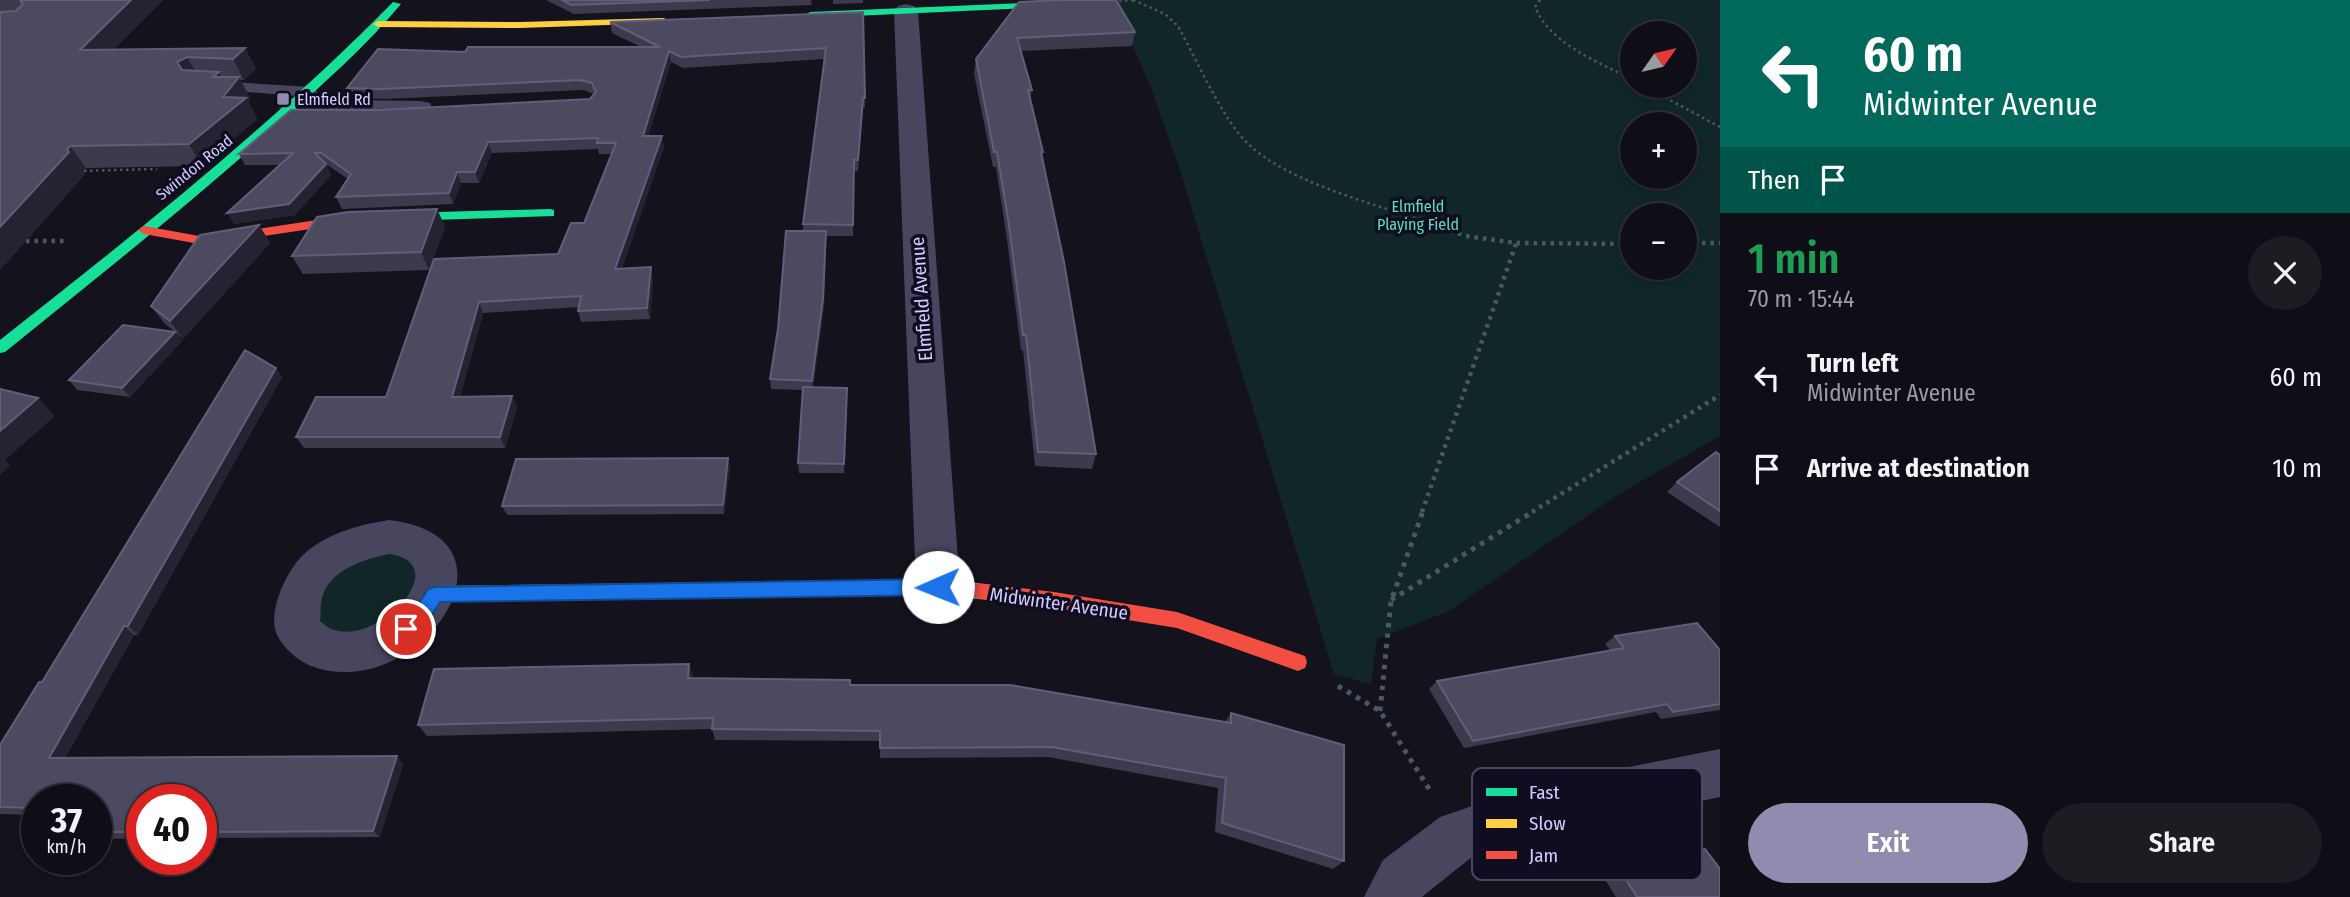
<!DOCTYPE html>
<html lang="en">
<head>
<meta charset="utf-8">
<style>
	:root { --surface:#0f0e16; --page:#1d1c23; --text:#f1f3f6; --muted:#9b9ca1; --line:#2f2e35; --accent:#8f8cb0 }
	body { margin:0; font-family:"Fira Sans Condensed",sans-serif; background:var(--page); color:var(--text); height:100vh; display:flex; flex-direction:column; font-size:26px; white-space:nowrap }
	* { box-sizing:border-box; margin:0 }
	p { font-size:23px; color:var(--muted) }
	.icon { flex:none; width:38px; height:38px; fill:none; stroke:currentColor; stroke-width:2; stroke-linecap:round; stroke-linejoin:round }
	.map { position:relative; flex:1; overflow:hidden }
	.side { display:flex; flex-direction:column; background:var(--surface); width:630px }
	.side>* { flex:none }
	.top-card { background:#00695c; color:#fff; overflow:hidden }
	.needle { width:46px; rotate:56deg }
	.controls { position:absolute; left:1620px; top:21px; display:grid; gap:14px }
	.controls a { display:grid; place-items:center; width:77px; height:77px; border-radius:50%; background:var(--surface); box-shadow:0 4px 10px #0003,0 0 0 2px var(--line); font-size:35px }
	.speed { position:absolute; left:21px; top:784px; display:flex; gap:14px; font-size:35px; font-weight:700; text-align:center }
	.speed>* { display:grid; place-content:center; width:91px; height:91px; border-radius:50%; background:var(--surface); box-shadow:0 4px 10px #0003,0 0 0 2px var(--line); line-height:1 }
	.speed small { font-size:18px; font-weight:400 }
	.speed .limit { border:10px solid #d22; background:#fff; color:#111 }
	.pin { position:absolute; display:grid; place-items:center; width:60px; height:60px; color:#fff; margin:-30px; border:4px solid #fff; border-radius:50%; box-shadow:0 2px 7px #0007 }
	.me { position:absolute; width:77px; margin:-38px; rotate:269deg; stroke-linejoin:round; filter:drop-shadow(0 0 5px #0008) }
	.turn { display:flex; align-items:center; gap:24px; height:147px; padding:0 28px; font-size:32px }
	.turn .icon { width:91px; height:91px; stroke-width:2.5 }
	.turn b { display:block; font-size:49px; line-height:60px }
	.then { display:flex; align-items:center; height:66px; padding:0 28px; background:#0003; gap:14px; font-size:26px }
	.round { display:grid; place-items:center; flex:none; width:74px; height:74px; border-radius:37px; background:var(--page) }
	.summary { display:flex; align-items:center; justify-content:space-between; height:119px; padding:0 28px }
	h1 { font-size:42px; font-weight:600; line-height:52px; color:#1e9e55 }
	.action { display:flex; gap:14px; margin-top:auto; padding:14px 28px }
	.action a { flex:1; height:80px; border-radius:42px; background:var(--accent); color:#fff; font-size:28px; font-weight:600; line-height:80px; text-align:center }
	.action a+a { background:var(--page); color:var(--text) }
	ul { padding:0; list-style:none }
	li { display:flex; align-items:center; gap:21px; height:91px; padding:0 28px }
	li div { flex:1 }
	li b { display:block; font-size:26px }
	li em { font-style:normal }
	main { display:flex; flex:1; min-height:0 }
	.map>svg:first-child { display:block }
</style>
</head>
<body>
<main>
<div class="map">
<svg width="1720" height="897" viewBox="0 0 1720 897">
	<rect width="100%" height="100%" fill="#14121d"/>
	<!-- green -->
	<g fill="#112727" fill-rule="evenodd">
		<path d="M1113,0H1720V436L1619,494L1449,611L1377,639L1371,684L1334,674L1180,170L1151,88ZM1633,33H1685V86H1633ZM1633,124H1685V177H1633ZM1633,215H1685V268H1633Z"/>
		<polygon points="358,548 424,561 415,614 325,644 307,590"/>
	</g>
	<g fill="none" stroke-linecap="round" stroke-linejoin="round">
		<!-- path-far2 -->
		<g stroke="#495865" stroke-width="2.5" stroke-dasharray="2.5 3.5" stroke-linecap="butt">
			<path d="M1133,0L1165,14L1178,26C1196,59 1214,100 1236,130C1271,179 1367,201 1423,221"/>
			<path d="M1540,0L1535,7C1551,45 1599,62 1633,80"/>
			<polyline points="1113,1 1133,0"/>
			<polyline points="1644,86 1720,127"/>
			<polyline points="78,171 157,169"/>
		</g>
		<!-- path-far1 -->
		<g stroke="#495865" stroke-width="4.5" stroke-dasharray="3.5 5" stroke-linecap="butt">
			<polyline points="1418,219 1466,236 1516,243 1633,244"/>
			<polyline points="26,241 67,241"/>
			<polyline points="1685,243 1720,243"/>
			<polyline points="1422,512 1516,244"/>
			<polyline points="1532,512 1720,395"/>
		</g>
		<!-- path -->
		<g stroke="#495865" stroke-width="5" stroke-dasharray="4.5 6" stroke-linecap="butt">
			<polyline points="1391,600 1534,511"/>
			<polyline points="1338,686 1380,711 1431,792"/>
			<polyline points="1380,711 1391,601 1423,511"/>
		</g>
		<!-- lane -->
		<polygon fill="#47465e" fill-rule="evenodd" points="216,81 310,87 318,92 310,97 211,89 208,86"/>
		<!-- street -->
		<g fill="#47465e" fill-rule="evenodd">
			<polygon points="906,4 914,6 918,11 960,587 953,600 938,606 923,600 916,587 894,11 898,6"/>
			<polygon points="292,99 420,101 430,103 433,109 430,115 420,117 283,113 279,107 283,101"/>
			<path d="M389,520C535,537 418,706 311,666C297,660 279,645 275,629C270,604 290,563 310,549C335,531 359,525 389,520ZM389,554C463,564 362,664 320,621C321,614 320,605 322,598C329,570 364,559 389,554Z"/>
			<polygon points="1720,749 1720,797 1528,837 1473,856 1422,897 1364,897 1383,860 1440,817 1528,787"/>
		</g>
		<!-- fast -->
		<g fill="#16e098" fill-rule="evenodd">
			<polygon points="1069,1 1074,4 1072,6 810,18 805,15 810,12"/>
			<path d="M393,2L401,4C366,46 324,83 283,120C194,201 99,276 5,352L0,353V340C136,233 271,126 393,2Z"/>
			<polygon points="550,209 554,210 554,216 401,221 395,217 401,213"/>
			<polygon points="938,579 978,583 984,586 987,591 984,596 978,599 938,595 435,602 429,599 426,594 429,589 435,586"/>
		</g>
		<!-- slow -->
		<polygon fill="#ffcf43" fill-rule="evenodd" points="663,18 666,19 666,23 520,28 378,27 373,24 378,21 520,22"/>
		<!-- jam -->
		<g fill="#f24e42" fill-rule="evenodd">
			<polygon points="401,213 407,217 405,220 357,222 205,245 144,234 138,230 144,226 205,237 357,214"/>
			<polygon points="978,583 1054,592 1177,612 1305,656 1307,662 1305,668 1298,671 1177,628 1054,608 978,599 972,596 969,591 972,586"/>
		</g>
	</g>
	<!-- wall -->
	<g fill="#3c3a4c">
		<polygon points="0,0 163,0 114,49 245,48 256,69 244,80 240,80 250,98 248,101 257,119 202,166 86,168 83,171 85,174 0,270"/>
		<polygon points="546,0 811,0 812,5 574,14"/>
		<polygon points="833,0 863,0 863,3 833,4"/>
		<polygon points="1019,2 1135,32 1132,46 1021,51 1032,90 1030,100 1043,152 1042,158 1096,454 1092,469 1035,466 1023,350 1021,350 1007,240 996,167 993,167 974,74 976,59"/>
		<polygon points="863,12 865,108 863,108 858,171 854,171 853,236 826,236 824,308 813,387 847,397 844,473 799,473 798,463 803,390 771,389 770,379 803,231 803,224 824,59 683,68 671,62 648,136 664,147 622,268 653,278 650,319 581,322 578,311 579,307 483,313 460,397 512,396 517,407 505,448 304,448 296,437 386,397 434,259 558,254 584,223 611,154 599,154 598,149 492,153 479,183 461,183 453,204 342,209 336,197 348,179 326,164 331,175 295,215 234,224 281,165 245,165 239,154 380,110 590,99 594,94 583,90 384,99 352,98 347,88 465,52 641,47 612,33 610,22"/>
		<polygon points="437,209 445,227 429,270 303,274 292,256"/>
		<polygon points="259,225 270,243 183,339 176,333 182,341 130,397 77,390 69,380 174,331 165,324 151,306"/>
		<polygon points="276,368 282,377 138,635 134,635 65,758 397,756 403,764 380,837 201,838 201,800 142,800 142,838 106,839 96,833 96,827 102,816 96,816 96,800 37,800 37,815 0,814 0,745 42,682"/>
		<polygon points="1720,455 1720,527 1667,492 1677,482"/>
		<polygon points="730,467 724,514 507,515 502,506"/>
		<polygon points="1615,636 1720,650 1720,710 1661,719 1656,712 1464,748 1429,689 1437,681 1610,650 1605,644"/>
		<polygon points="689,664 692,678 850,685 1225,722 1231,713 1344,861 1333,869 1215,832 1218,788 1048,757 880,758 880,741 715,740 712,729 427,736 418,725"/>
		<polygon points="1618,867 1720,897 1616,897 1602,875"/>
	</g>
	<!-- shaded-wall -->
	<g fill="#252331">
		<polygon points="131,0 163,0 94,70 80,50"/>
		<polygon points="245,48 256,69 244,80 233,59"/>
		<polygon points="669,51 671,62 645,147 643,136"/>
		<polygon points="187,57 199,77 189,83 177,62"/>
		<polygon points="219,72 228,90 239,77 250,98 248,101 257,119 202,166 189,144 213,77"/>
		<polygon points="863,98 863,108 858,171 858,160"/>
		<polygon points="662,136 664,147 618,280 615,269"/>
		<polygon points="488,142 492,153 479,183 475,172"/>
		<polygon points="70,146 86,168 83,171 85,174 0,270 0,227"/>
		<polygon points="326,164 331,175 295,215 234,224 227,213"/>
		<polygon points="457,172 461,183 453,204 449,193"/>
		<polygon points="437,209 445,227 429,270 421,252"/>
		<polygon points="259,225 270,243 183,339 170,321"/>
		<polygon points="826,231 824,308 813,391 812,381"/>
		<polygon points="651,267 653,278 650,319 647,308"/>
		<polygon points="479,302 483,313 457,408 452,397"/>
		<polygon points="175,332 182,341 130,397 122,388"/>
		<polygon points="276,368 282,377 138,635 128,626"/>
		<polygon points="512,396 517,407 505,448 500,437"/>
		<polygon points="38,398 55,416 5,460 10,465 0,475 0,431"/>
		<polygon points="728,458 730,467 724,514 723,505"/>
		<polygon points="124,626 134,635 61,765 49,758"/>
		<polygon points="689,664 693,675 691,689 688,678"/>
		<polygon points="397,756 403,764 380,837 373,831"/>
	</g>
	<!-- building -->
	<g fill="#4c4a60" stroke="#615e79" stroke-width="2">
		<polygon points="20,0 131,0 80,50 245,48 233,59 187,57 177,62 182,70 219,72 213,77 239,77 223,97 246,98 189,144 70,146 67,150 69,152 0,227 0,12 16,11 23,4"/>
		<polygon points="562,0 710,0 571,5"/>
		<polygon points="1061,0 1116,0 1135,32 1017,38 1032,90 1028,90 1043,152 1041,152 1064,262 1096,454 1038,452 1026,335 1023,335 1009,225 997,152 994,152 976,59 1019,2"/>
		<polygon points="863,12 865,98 863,98 858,160 854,160 853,225 803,224 826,48 681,57 669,51 643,136 662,136 615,269 651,267 647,308 578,311 581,296 479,302 452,397 512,396 500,437 296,437 316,397 386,397 434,259 558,254 571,223 584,223 616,143 597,143 598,138 488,142 475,172 457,172 449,193 336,197 351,174 321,153 315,153 326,164 289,204 227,213 293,153 239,154 291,110 380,110 590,99 596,92 592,83 580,80 380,89 347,88 378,49 465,52 468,47 660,47 610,22"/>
		<polygon points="437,209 421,252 292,256 317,217 348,212"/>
		<polygon points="259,225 170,321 151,306 200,235"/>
		<polygon points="786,231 826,231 823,299 812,381 770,379 778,329"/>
		<polygon points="123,325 175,332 122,388 69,380"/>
		<polygon points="245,350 276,368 128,626 124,626 49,758 397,756 373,831 201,832 201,800 142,800 142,832 96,832 96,827 105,810 96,810 96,800 37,800 37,808 0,807 0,745 39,682 42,682"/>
		<polygon points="803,387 847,388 844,464 798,463"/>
		<polygon points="0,389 38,398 0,431"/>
		<polygon points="1716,452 1720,455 1720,511 1677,482"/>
		<polygon points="728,458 723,505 502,506 516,459"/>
		<polygon points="1697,623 1720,650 1720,704 1673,712 1667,704 1473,741 1437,681 1624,648 1615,636"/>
		<polygon points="689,664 688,678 850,680 850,685 1010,685 1231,723 1231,713 1344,745 1344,861 1222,823 1226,778 1052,747 880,748 880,731 712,729 713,718 418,725 434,669"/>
		<polygon points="1705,849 1720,869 1720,897 1637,897 1618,867"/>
	</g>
	<!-- route -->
	<path fill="#1a73e8" stroke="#114b97" stroke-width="2" d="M938,579L945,582L947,587L945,592L938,595L440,602C431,616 423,631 406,638L399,635L397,629L413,613L428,589L435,587Z"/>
	<!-- markers -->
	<rect fill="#8f8cb0" stroke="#100d21" stroke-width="2.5" x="276" y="92" width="14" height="14" rx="3.5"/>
	<g text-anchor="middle" stroke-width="7" stroke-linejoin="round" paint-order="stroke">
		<!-- far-poi labels -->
		<g font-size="16" fill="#d1cdff" stroke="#100d21" text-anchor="start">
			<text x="297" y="105">Elmfield Rd</text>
		</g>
		<!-- far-street labels -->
		<g font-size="16" fill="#d1cdff" stroke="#100d21">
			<text transform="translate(194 167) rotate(-39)" y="6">Swindon Road</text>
		</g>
		<!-- far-park labels -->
		<g font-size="16" fill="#59dfba" stroke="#100d21">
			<text x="1418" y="212">Elmfield<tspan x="1418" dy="18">Playing Field</tspan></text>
		</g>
		<!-- street labels -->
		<g font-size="19" fill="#d1cdff" stroke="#100d21">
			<text transform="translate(921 299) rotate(-94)" y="7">Elmfield Avenue</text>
			<text transform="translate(1059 603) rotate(8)" y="7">Midwinter Avenue</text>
		</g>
	</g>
	<!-- legend -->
	<rect x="1472" y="768" width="230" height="112" rx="10" fill="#100d21" stroke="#4a4764" stroke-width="2"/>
	<rect x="1486" y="788" width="31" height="8" fill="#16e098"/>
	<rect x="1486" y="819" width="31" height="9" fill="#ffcf43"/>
	<rect x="1486" y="851" width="31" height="8" fill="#f24e42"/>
	<g font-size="19" fill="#d1cdff">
		<text x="1529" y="799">Fast</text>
		<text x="1529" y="830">Slow</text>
		<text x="1529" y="862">Jam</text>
	</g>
</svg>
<div class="controls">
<a><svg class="needle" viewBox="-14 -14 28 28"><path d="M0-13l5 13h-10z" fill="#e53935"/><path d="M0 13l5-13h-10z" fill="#9b9ca1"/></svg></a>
<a>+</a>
<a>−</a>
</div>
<div class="speed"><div>37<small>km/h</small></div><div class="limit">40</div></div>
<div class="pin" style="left:406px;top:629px;background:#d93025"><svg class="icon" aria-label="arrive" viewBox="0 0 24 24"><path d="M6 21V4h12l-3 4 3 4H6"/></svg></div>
<svg class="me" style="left:938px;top:587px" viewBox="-20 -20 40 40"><circle r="19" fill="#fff"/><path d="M0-13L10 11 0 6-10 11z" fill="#1a73e8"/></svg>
</div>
<section class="side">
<div class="top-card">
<div class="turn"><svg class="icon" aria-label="left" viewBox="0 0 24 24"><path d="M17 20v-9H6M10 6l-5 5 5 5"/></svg><div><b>60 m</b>Midwinter Avenue</div></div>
<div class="then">Then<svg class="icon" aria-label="arrive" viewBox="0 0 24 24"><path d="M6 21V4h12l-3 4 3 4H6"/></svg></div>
</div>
<div class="summary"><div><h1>1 min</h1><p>70 m · 15:44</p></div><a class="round"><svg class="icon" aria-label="close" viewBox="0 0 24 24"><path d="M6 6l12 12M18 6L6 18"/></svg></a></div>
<ul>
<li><svg class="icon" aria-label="left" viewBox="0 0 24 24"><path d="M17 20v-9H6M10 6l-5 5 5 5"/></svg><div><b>Turn left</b><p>Midwinter Avenue</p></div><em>60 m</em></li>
<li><svg class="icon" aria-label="arrive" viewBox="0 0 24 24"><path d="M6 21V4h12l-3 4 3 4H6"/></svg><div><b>Arrive at destination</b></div><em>10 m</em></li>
</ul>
<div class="action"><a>Exit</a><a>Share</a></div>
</section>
</main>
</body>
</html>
